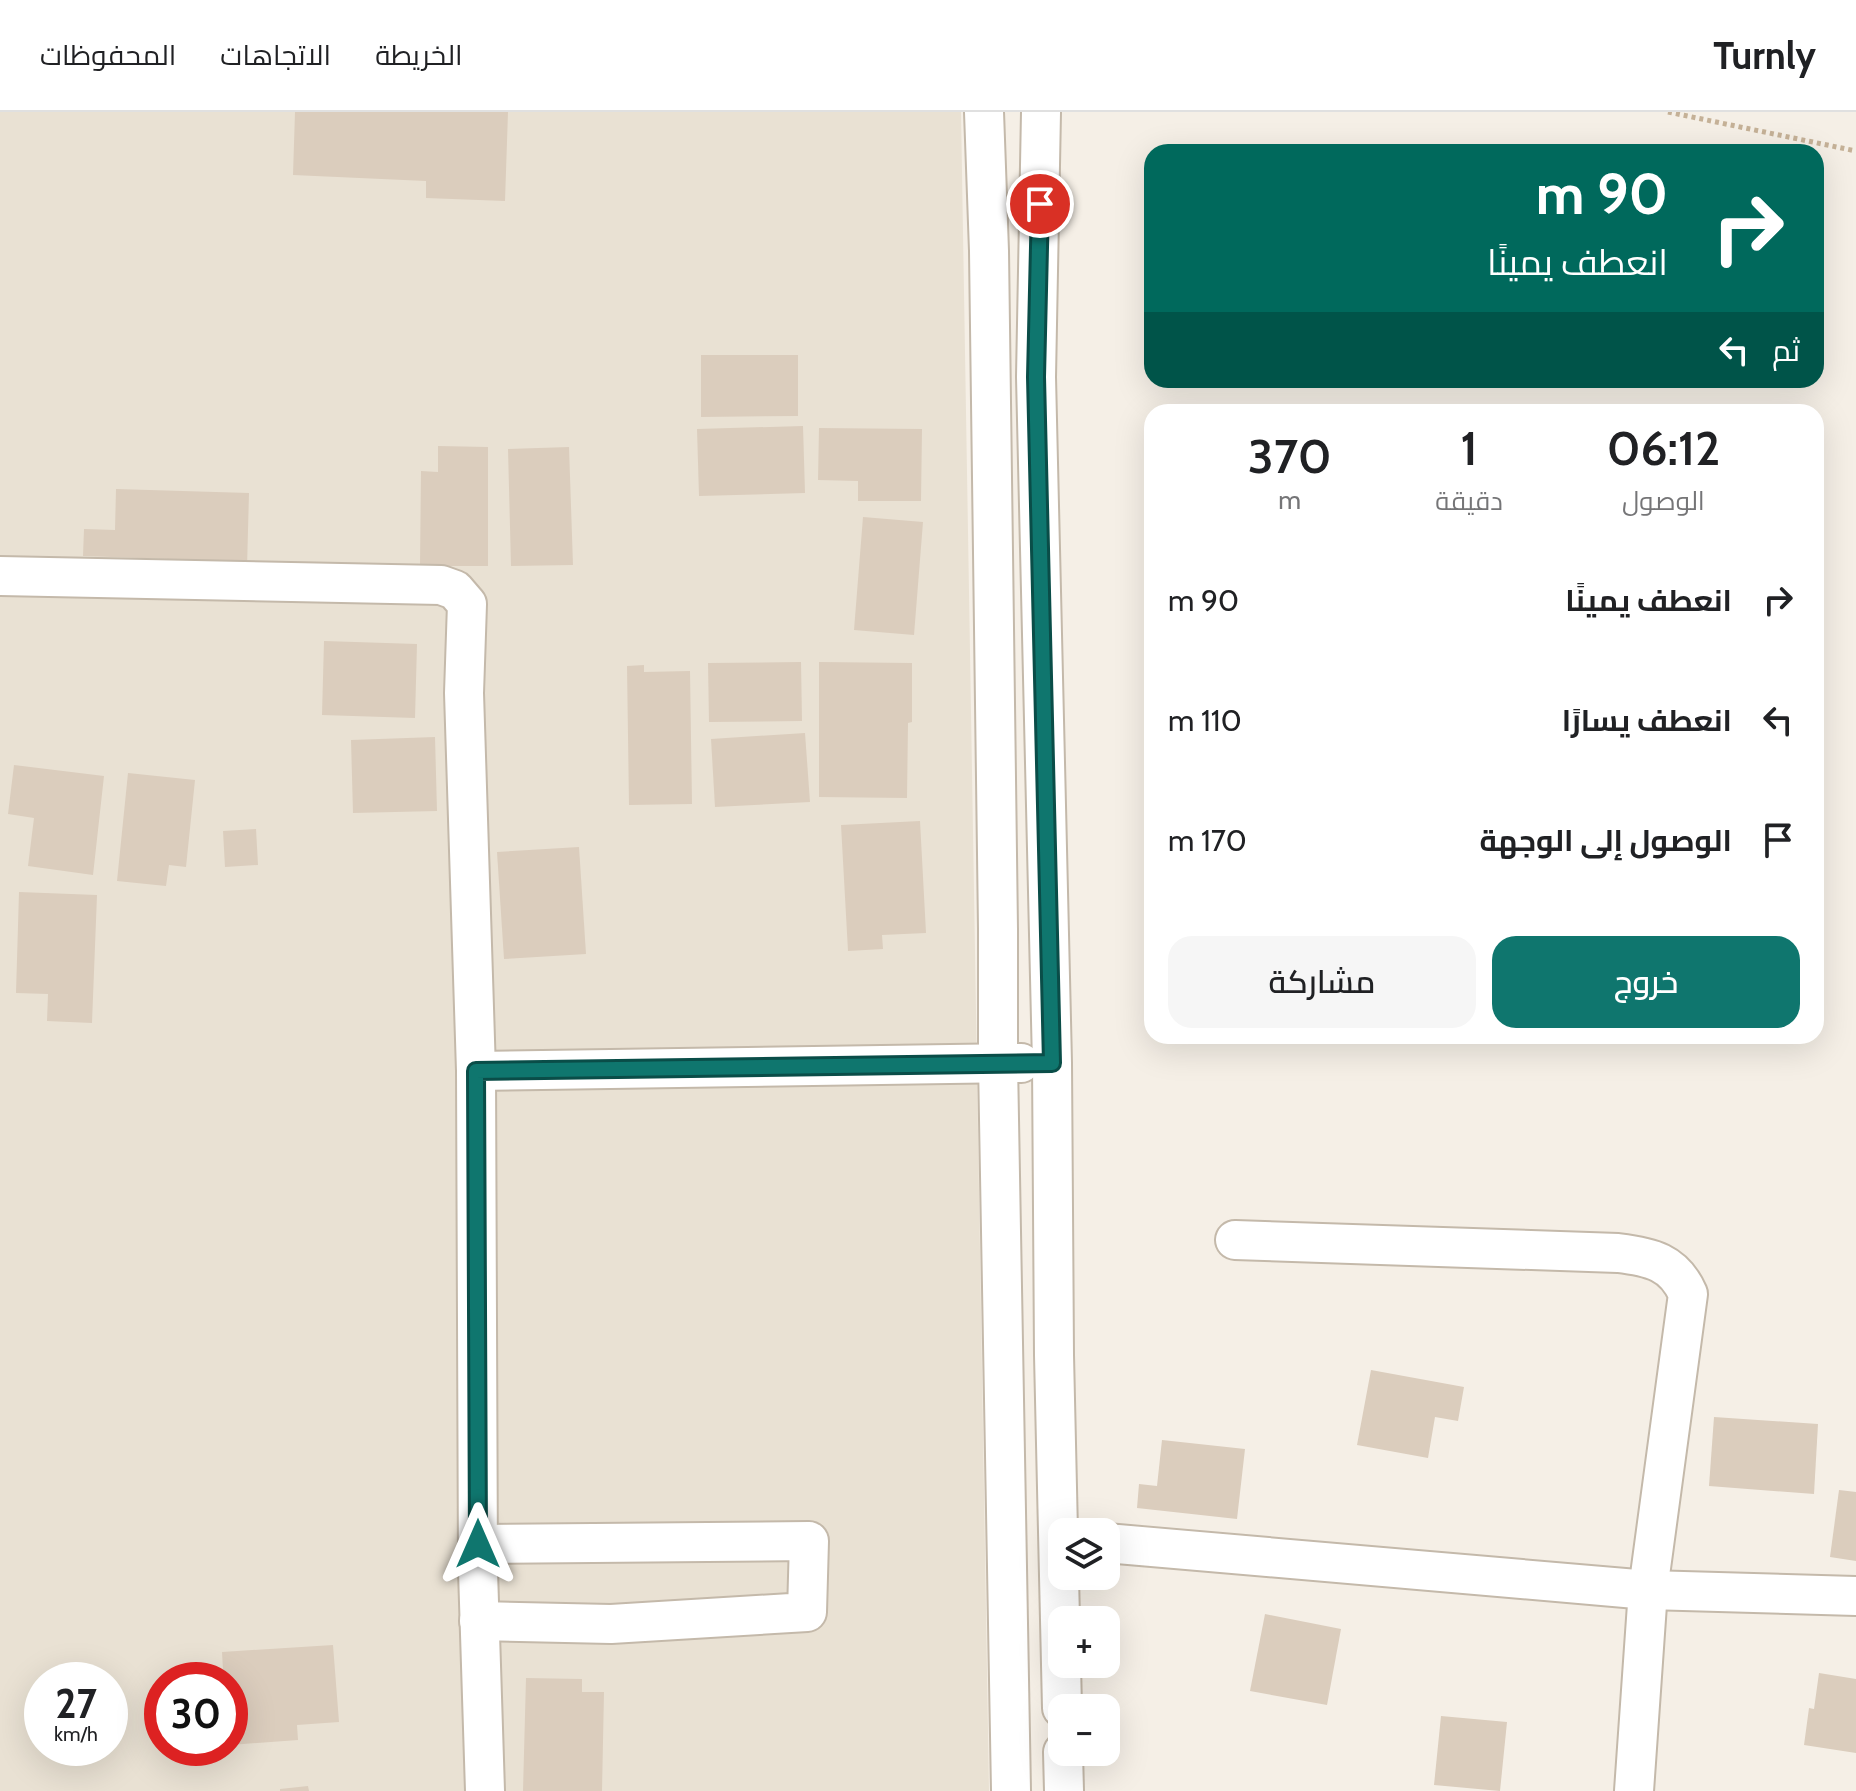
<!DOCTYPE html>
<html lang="ar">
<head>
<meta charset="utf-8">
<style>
	:root { --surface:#fff; --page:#f6f6f6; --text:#202124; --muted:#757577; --line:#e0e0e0; --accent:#0f766e }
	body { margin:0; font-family:Cabin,Cairo,sans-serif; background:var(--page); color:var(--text); direction:rtl; height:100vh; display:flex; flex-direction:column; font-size:30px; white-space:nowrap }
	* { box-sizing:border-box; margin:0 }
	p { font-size:26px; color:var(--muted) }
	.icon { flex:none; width:44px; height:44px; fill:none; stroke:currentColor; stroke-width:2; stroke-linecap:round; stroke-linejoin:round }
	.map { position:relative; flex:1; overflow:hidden; direction:ltr }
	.sheet { position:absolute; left:1144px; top:292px; width:680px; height:640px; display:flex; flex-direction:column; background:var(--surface); border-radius:24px; box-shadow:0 8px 32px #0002; direction:rtl }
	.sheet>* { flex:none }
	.banner { position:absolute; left:1144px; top:32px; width:680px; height:244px; border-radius:24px; box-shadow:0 8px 32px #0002; direction:rtl; background:#00695c; color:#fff; overflow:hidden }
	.controls { position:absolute; left:1048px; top:1406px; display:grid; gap:16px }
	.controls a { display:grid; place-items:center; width:72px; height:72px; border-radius:16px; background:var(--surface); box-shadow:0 8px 32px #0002; font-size:40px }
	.speed { position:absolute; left:24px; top:1550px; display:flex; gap:16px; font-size:40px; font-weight:700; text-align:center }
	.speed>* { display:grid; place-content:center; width:104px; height:104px; border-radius:50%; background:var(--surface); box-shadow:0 8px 32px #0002; line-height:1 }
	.speed small { font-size:20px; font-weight:400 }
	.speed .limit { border:12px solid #d22; background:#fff; color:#111 }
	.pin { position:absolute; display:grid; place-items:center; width:68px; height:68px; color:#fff; margin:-34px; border:4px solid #fff; border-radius:50%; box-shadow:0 2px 8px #0007 }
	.me { position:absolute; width:88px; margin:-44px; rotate:0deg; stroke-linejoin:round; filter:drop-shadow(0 0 6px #0008) }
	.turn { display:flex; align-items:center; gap:28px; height:168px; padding:0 24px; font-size:36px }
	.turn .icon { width:104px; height:104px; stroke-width:2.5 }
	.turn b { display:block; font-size:56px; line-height:68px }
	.then { display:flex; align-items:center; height:76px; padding:0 24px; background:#0003; gap:16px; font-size:30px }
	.eta { display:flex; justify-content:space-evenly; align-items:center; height:136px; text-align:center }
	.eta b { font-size:48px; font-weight:600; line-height:56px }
	.primary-button { display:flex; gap:16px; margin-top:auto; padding:16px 24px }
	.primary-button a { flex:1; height:92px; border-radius:24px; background:var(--accent); color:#fff; font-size:32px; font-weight:600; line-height:92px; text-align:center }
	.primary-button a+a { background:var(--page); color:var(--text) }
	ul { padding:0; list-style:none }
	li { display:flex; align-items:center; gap:24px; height:120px; padding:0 24px }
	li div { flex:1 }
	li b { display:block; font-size:30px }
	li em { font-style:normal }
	header { display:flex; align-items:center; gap:48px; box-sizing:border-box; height:112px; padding:0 40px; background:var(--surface); border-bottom:2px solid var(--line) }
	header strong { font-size:38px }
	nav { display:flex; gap:44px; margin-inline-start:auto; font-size:28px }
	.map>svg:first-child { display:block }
</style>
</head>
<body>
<header>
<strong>Turnly</strong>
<nav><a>الخريطة</a><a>الاتجاهات</a><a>المحفوظات</a></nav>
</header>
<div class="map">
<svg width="1856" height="1679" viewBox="0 0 1856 1679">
	<rect width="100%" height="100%" fill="#f5efe6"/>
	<!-- residential -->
	<path fill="#e9e1d3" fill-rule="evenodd" d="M0,0H961L989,1679H0ZM42,1568H110V1636H42ZM162,1568H230V1636H162Z"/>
	<!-- building -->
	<g fill="#dbcdbd">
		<polygon points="295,0 508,0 505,89 426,86 426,69 293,63"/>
		<polygon points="701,243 798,243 798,304 701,305"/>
		<polygon points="803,314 805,381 699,384 697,317"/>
		<polygon points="819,316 922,317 921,389 858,389 858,369 818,368"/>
		<polygon points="438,334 488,335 488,454 420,454 421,359 438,360"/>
		<polygon points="569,335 573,453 511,454 508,337"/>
		<polygon points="116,377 249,381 247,456 226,455 226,449 83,444 84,417 115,418"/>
		<polygon points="863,405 923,410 914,523 854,518"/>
		<polygon points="324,529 417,532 415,606 322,603"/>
		<polygon points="801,550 802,609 709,610 708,551"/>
		<polygon points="819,550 912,551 912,610 908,611 907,686 819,685"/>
		<polygon points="644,553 644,560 690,559 692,692 629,693 627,554"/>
		<polygon points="805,621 810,690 715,695 711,627"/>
		<polygon points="435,625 437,699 353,701 351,628"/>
		<polygon points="14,653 104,664 93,763 28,754 34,706 8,702"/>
		<polygon points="128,661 195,668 186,755 169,753 166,774 117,769"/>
		<polygon points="920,709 926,821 882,823 883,837 848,839 841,713"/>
		<polygon points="256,717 258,753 225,755 223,719"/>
		<polygon points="579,735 586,842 504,847 497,740"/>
		<polygon points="19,780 97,783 92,911 47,909 48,882 16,881"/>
		<polygon points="1371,1258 1464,1275 1458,1309 1435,1305 1428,1346 1357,1333"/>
		<polygon points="1714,1305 1818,1312 1814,1382 1709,1374"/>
		<polygon points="1162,1328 1245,1337 1237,1407 1137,1396 1139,1372 1157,1374"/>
		<polygon points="1839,1378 1856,1380 1856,1449 1830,1445"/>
		<polygon points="1265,1502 1341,1517 1327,1593 1250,1579"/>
		<polygon points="333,1533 339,1610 297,1613 298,1628 230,1633 230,1568 205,1568 205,1559 223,1558 222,1540"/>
		<polygon points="1819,1561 1856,1567 1856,1641 1804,1633 1809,1596 1814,1597"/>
		<polygon points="526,1566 582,1567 582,1580 604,1580 602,1679 523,1679"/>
		<polygon points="1441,1604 1507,1610 1500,1679 1434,1673"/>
		<polygon points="308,1674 309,1679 280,1679 280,1677"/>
	</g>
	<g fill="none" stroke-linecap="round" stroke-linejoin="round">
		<defs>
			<g id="minor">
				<polyline points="984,0 989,139 998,817 998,951 1011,1679"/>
				<polyline points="1041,0 1036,265 1052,951 1054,1243 1062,1596"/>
				<polyline points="0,464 441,473 455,478 467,492 464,581 476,959 478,1459 485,1679"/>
				<polyline points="476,959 1021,951"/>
				<path d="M1235,1128L1618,1141C1651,1145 1674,1150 1688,1182L1648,1478L1634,1679"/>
				<polyline points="1106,1431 1648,1478 1856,1484"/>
				<polyline points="478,1432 809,1429 807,1500 611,1512 479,1509"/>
				<polyline points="1063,1640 1064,1679"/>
			</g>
		</defs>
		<!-- minor casing -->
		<use href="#minor" stroke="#c4b9aa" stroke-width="42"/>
		<!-- path -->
		<polyline stroke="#c5b197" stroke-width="5" stroke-dasharray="4 4" stroke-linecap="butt" points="1668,0 1856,39"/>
		<!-- minor -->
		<use href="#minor" stroke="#fff" stroke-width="38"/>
	</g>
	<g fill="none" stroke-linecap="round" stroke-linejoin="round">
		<defs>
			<polyline id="route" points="478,1432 476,959 1052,951 1036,265 1040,92"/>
		</defs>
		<!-- route casing -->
		<use href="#route" stroke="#0a4d48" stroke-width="20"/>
		<!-- route -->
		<use href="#route" stroke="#0f766e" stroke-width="14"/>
	</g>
</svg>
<div class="controls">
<a><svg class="icon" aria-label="layers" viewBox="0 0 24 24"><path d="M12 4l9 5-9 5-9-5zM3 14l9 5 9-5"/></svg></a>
<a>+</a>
<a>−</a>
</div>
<div class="speed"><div>27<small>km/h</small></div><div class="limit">30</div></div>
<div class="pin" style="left:1040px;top:92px;background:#d93025"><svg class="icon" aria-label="arrive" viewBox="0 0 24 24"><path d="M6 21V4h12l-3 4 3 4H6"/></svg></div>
<svg class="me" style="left:478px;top:1432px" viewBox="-20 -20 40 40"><path d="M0-17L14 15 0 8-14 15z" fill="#0f766e" stroke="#fff" stroke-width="4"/></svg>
<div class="banner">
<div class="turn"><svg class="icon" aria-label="right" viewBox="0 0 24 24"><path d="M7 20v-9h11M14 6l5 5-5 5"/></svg><div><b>90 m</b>انعطف يمينًا</div></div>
<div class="then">ثم<svg class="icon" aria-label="left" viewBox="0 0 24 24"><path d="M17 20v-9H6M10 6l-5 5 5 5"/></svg></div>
</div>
<section class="sheet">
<div class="eta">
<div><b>06:12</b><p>الوصول</p></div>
<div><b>1</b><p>دقيقة</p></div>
<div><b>370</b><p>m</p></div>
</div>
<ul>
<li><svg class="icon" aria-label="right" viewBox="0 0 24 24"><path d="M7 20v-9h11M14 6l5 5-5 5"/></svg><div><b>انعطف يمينًا</b></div><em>90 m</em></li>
<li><svg class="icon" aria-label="left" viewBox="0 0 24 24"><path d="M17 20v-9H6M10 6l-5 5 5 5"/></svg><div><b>انعطف يسارًا</b></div><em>110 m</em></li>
<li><svg class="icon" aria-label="arrive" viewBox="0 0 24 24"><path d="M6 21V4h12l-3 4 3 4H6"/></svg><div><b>الوصول إلى الوجهة</b></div><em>170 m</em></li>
</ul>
<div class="primary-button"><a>خروج</a><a>مشاركة</a></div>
</section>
</div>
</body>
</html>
